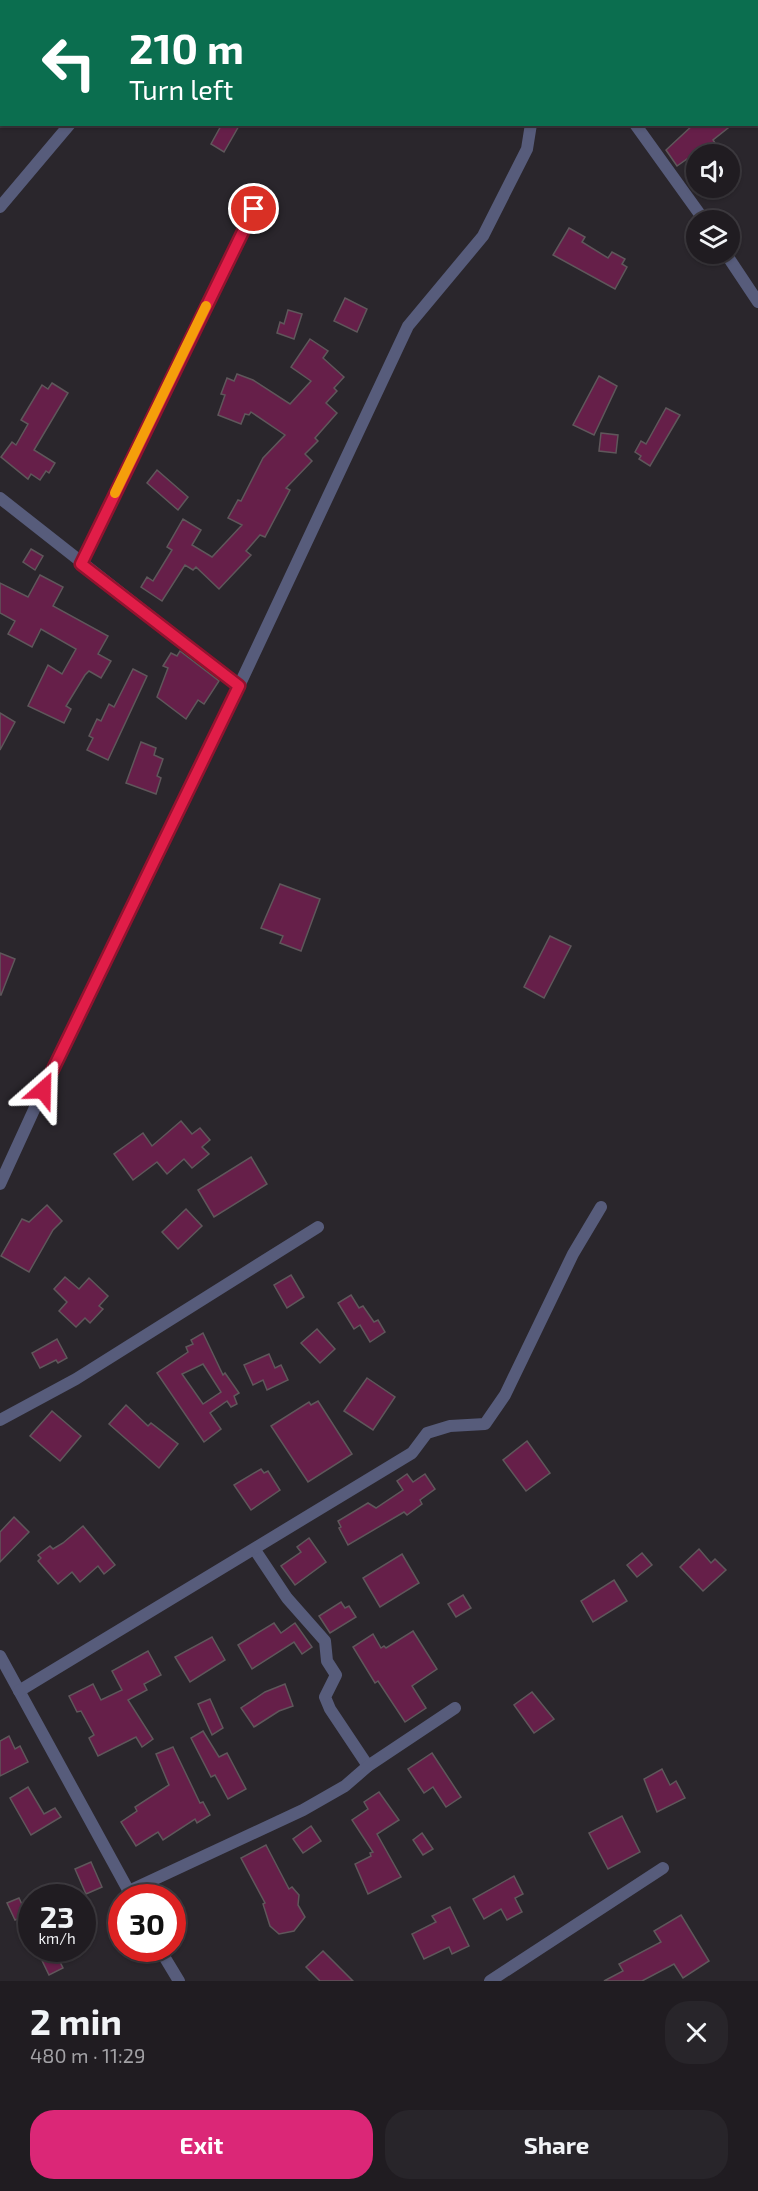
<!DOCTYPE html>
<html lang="en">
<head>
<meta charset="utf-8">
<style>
	:root { --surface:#201c21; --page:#28252a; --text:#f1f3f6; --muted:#a2a1a5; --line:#3d3a3f; --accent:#db2777 }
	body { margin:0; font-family:"Exo 2",sans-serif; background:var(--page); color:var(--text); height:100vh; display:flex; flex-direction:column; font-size:22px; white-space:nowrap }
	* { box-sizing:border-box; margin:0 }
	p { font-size:20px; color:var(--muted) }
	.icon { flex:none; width:33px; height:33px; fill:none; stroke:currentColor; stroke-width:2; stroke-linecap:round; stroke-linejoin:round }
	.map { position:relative; height:1981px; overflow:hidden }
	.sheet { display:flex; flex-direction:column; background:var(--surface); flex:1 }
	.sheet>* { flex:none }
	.top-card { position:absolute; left:0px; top:0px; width:759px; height:126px; box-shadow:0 2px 4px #0004,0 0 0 2px var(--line); background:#0b6e4f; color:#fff; overflow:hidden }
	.tools { position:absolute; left:686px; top:144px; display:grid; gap:12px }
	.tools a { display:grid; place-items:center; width:54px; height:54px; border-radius:50%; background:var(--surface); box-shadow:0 2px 4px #0004,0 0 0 2px var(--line); font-size:30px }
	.speed { position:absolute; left:18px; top:1884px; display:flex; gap:12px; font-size:30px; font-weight:700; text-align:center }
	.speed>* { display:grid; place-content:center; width:78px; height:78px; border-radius:50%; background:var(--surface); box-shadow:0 2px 4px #0004,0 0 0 2px var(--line); line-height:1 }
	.speed small { font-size:15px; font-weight:400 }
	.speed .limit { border:9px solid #d22; background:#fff; color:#111 }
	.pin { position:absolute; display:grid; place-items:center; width:51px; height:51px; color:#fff; margin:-26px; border:3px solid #fff; border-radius:50%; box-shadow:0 2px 6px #0007 }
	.me { position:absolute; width:66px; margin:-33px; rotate:25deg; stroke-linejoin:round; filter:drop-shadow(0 0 4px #0008) }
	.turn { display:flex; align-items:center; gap:21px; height:126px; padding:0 30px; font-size:27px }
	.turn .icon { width:78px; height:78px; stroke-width:2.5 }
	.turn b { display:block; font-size:42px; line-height:51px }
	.round { display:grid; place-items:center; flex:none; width:63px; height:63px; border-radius:24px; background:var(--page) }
	.headline { display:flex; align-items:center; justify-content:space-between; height:102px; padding:0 30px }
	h1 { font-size:36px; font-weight:700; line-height:45px }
	.action { display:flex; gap:12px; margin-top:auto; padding:12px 30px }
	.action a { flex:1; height:69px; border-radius:24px; background:var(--accent); color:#fff; font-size:24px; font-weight:700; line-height:69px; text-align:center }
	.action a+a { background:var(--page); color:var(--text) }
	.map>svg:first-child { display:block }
</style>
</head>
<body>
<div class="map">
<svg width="758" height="1981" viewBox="0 0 758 1981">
	<rect width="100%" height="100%" fill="#2a262c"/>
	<!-- building -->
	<g fill="#661f49" stroke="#5f575b" stroke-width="1.5" fill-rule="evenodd">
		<polygon points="222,124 240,124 224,152 211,144"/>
		<polygon points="694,124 733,124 713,140 717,146 706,154 696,154 696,171 687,159 677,166 666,150"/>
		<polygon points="569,228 585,237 582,242 608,258 612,252 625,259 622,264 627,267 615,289 553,255"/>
		<polygon points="345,298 367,309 357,332 334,321"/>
		<polygon points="288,310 302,314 294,339 277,333 280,322 284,324"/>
		<polygon points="310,339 328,351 323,358 344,377 334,388 337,391 326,403 337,413 315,438 318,441 305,454 312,461 286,488 290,490 265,537 260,535 246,551 251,555 219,589 196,567 193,570 185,565 162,601 141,587 147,577 153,581 172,550 167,547 183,519 201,530 192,545 212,557 242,525 228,518 238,500 241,501 263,458 285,435 251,412 249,415 245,414 241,424 218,415 225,395 221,394 227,378 234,381 237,374 253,380 290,404 311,381 291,367"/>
		<polygon points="599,376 617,386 594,435 573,425"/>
		<polygon points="52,383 68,393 34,450 55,463 49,473 46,471 40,480 31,474 28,479 1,457 12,442 16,445 28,424 21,420 42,385 48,389"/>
		<polygon points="666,408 680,415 650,466 639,459 641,456 635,452 641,441 646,444"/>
		<polygon points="601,433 618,435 616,453 599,451"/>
		<polygon points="157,470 188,497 178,510 147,483"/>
		<polygon points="31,549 43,556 35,570 23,562"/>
		<polygon points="40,575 63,587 53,606 108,636 98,654 111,661 101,678 89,671 85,675 66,706 71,709 64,723 28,706 48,665 62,674 76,649 41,629 32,647 8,634 15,621 0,613 0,583 28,597"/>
		<polygon points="180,651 219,681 204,704 198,700 186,719 157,697 168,668 163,666 171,653 177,656"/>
		<polygon points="133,669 147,676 108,760 87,750 93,738 89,736 97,719 101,721 109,704 114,707"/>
		<polygon points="0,713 15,722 0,750"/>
		<polygon points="141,742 156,748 154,755 163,759 157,776 161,778 156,794 126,783"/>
		<polygon points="280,884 320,899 301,951 280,943 283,936 261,928"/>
		<polygon points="550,936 571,946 544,998 524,987"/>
		<polygon points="0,953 15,959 1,995 0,995"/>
		<polygon points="181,1121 192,1134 200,1128 210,1140 202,1147 209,1154 192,1168 184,1159 167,1174 157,1162 133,1180 114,1154 143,1133 152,1146"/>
		<polygon points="251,1157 267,1184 214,1217 198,1190"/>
		<polygon points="47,1205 62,1221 53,1230 29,1272 1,1256 22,1219 29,1222"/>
		<polygon points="186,1209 202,1226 178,1249 162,1232"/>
		<polygon points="291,1275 304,1297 287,1308 274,1285"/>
		<polygon points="65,1277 79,1289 89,1278 108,1296 99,1306 103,1309 90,1323 85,1318 76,1327 59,1311 67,1302 54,1289"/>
		<polygon points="351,1295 359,1308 363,1306 374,1322 378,1320 385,1332 370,1342 360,1325 354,1329 338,1303"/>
		<polygon points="317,1329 335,1349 320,1363 301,1343"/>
		<path d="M203,1333L223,1375L225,1373L239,1393L234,1396L237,1404L231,1407L227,1401L210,1413L221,1429L204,1442L157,1373L188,1352L186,1347L193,1344L191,1340ZM203,1364L221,1392L203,1404L182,1374Z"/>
		<polygon points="57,1339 67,1358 58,1363 56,1360 40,1368 32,1353"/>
		<polygon points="269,1354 275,1368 281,1365 288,1380 267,1390 263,1380 253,1385 244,1365"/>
		<polygon points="367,1378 395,1397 373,1430 344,1411"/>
		<polygon points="318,1401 352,1454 308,1482 271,1426 309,1402 311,1405"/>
		<polygon points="126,1405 148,1426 151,1423 178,1444 159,1468 109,1424"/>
		<polygon points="52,1411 81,1436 60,1461 30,1436"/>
		<polygon points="527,1441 550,1473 526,1491 503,1460"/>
		<polygon points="261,1469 264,1473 268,1471 280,1490 251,1510 234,1485"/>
		<polygon points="407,1474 413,1482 425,1474 435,1489 420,1500 422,1504 407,1515 404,1512 348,1545 339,1528 341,1527 338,1521 368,1503 376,1508 403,1490 397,1481"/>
		<polygon points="14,1517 29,1532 0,1562 0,1532"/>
		<polygon points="83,1526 115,1565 104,1574 98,1566 80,1582 72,1572 58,1584 38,1561 41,1558 38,1555 50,1546 53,1549 63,1543"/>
		<polygon points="309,1538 326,1562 295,1585 281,1566 301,1552 297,1547"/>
		<polygon points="699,1549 711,1563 715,1559 726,1570 703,1591 680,1567"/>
		<polygon points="642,1553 652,1565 637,1577 627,1565"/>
		<polygon points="402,1554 419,1583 380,1607 363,1578"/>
		<polygon points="614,1580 627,1601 593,1622 581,1601"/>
		<polygon points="463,1595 471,1608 456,1617 448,1604"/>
		<polygon points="341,1602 345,1608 349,1606 356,1617 330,1633 319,1616"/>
		<polygon points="274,1623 281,1633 295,1623 312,1647 302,1654 294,1642 252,1669 238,1645"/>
		<polygon points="413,1631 437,1669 412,1686 426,1708 405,1722 378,1681 375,1683 353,1647 373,1634 381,1648 384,1646 386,1648"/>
		<polygon points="212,1637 225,1660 190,1682 175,1657"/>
		<polygon points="148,1651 161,1675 144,1684 147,1690 128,1700 153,1739 142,1747 136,1737 98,1756 89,1738 94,1735 81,1711 77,1712 69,1696 93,1684 101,1700 122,1690 112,1671"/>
		<polygon points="285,1684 293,1706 279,1711 254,1727 241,1708 265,1692"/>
		<polygon points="532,1692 554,1719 534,1733 514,1705"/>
		<polygon points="210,1699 223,1728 212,1735 198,1704"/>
		<polygon points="203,1731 219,1757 227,1753 246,1789 228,1799 215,1775 211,1777 191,1738"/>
		<polygon points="9,1736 15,1749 20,1746 28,1762 0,1776 0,1741"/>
		<polygon points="173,1747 200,1803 203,1802 210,1815 197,1823 195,1819 163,1840 158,1832 136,1846 121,1822 137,1811 135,1807 169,1785 156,1754"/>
		<polygon points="432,1753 461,1797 446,1807 433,1787 424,1793 408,1769"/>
		<polygon points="662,1769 670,1785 676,1781 685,1798 657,1812 644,1779"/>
		<polygon points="28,1787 44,1814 55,1808 61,1817 31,1835 10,1798"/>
		<polygon points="379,1792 399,1820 377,1834 401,1877 368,1894 355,1864 371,1856 370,1853 373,1852 352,1820 368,1809 364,1802"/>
		<polygon points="622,1816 640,1852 608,1869 589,1833"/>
		<polygon points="311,1826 321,1841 303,1853 293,1839"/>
		<polygon points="422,1833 433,1849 423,1855 413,1840"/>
		<polygon points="266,1845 289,1889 292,1887 299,1895 298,1905 305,1917 294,1931 279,1934 270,1926 263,1904 265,1903 241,1858"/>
		<polygon points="91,1862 102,1887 86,1894 75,1869"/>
		<polygon points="514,1876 523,1894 515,1898 522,1912 507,1920 501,1909 484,1919 473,1899"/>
		<polygon points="19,1898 27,1915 15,1920 7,1903"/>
		<polygon points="450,1907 469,1946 452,1954 449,1947 424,1959 412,1934 436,1922 432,1916"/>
		<polygon points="681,1915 709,1961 683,1978 674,1964 642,1981 604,1981 623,1971 619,1964 661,1942 654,1931"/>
		<polygon points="36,1948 53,1948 63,1968 49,1975"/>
		<polygon points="323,1951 353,1981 320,1981 306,1967"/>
	</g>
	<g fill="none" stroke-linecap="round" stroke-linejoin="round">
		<!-- street -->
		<g stroke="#575c7b" stroke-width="12">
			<polyline points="150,2 150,0"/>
			<polyline points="446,2 447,0"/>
			<polyline points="560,2 561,0"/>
			<polyline points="635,124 704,220"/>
			<polyline points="0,207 70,124"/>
			<polyline points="726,254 758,302"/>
			<polyline points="0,498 239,686"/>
			<polyline points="81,564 254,209"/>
			<polyline points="0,1184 60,1053 239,686 408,326 483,236 527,149 531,124"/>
			<polyline points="0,1420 76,1379 318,1227"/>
			<polyline points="255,1550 287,1598 325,1641 327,1661 336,1675 325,1697 330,1709 368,1766"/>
			<polyline points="0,1656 132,1897"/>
			<polyline points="19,1691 412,1453 427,1433 450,1426 485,1424 505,1395 573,1254 601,1207"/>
			<polyline points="129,1891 303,1810 345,1786 368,1766 455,1708"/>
			<polyline points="159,1948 179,1981"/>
			<polyline points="490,1981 663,1868"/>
		</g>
	</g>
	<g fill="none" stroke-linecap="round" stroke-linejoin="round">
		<defs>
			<polyline id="route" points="43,1090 239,686 81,564 254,209"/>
		</defs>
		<!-- route casing -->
		<use href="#route" stroke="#92132f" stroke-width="15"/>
		<!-- route -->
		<use href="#route" stroke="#e11d48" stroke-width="10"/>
		<!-- slow -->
		<polyline stroke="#f59e0b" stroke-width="10" points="115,493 206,306"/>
	</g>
</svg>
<div class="tools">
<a><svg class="icon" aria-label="sound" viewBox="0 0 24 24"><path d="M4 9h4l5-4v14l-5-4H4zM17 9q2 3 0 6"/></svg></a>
<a><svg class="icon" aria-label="layers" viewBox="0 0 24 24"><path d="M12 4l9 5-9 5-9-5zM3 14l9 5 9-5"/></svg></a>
</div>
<div class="speed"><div>23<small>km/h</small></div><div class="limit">30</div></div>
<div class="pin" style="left:254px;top:209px;background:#d93025"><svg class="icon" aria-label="arrive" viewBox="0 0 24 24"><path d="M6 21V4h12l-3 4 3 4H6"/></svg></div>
<svg class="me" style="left:43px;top:1090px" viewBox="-20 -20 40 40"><path d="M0-17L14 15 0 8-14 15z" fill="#e11d48" stroke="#fff" stroke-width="4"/></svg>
<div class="top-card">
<div class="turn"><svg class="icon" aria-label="left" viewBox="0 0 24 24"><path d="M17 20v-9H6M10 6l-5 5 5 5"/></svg><div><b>210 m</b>Turn left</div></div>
</div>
</div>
<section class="sheet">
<div class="headline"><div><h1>2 min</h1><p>480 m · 11:29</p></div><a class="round"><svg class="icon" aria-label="close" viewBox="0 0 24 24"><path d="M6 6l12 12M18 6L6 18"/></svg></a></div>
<div class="action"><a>Exit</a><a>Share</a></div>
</section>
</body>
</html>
